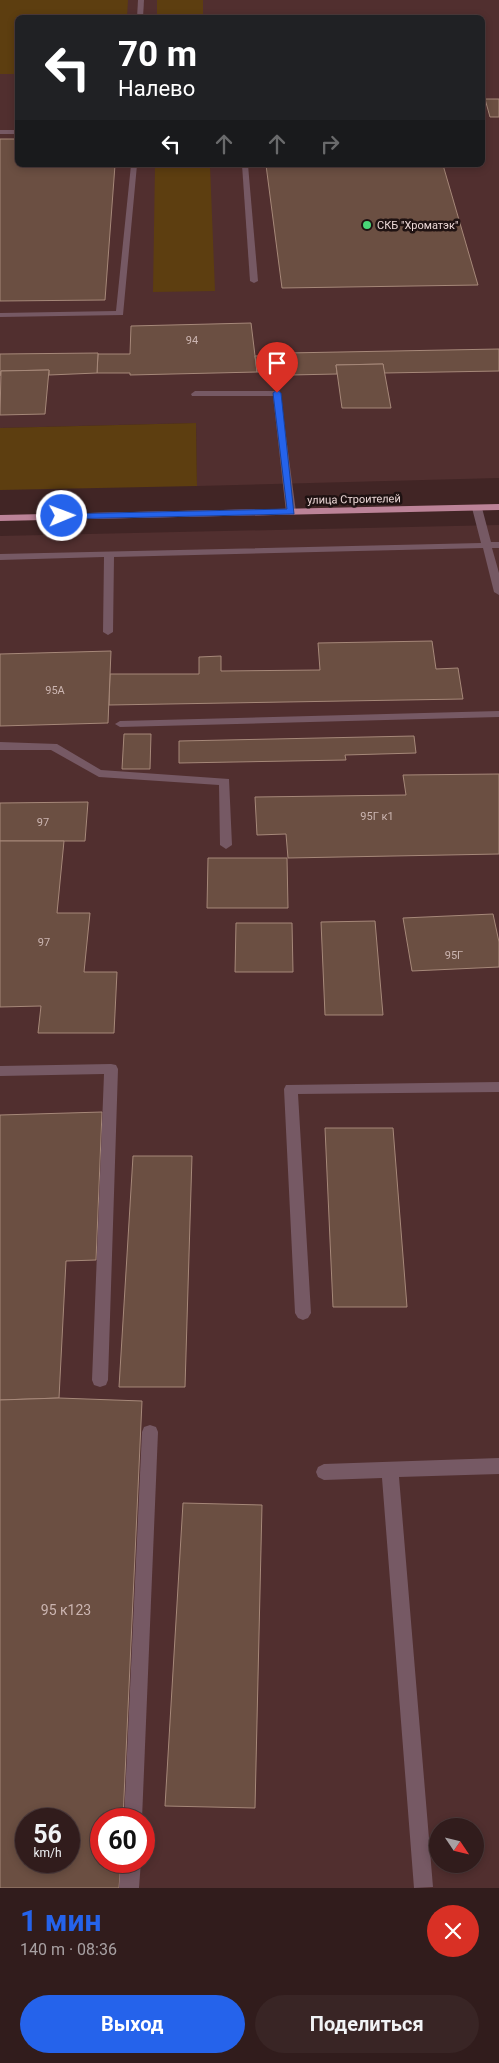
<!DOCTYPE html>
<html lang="ru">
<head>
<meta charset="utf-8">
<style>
	:root { --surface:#311c1c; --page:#392525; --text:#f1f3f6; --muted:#a8a1a3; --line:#4c3a3b; --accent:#2563eb }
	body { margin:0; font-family:Roboto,sans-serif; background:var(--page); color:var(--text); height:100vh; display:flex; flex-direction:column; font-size:19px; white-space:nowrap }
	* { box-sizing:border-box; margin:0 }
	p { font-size:16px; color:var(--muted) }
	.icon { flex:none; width:28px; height:28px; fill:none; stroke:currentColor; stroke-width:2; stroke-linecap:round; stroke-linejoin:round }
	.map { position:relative; height:1888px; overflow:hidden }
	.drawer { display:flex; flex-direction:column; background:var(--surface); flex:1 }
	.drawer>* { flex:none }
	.guide { position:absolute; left:15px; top:15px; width:470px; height:152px; border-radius:8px; box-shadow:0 2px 8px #0003,0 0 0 1px var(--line); background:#202124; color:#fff; overflow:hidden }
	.needle { width:32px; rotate:125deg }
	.buttons { position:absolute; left:429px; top:1818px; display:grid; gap:10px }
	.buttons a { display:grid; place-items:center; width:55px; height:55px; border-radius:50%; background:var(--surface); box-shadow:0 2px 8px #0003,0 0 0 1px var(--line); font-size:25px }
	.speed { position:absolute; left:15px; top:1808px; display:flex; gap:10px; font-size:25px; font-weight:700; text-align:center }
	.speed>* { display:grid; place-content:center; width:65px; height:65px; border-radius:50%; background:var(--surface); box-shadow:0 2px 8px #0003,0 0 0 1px var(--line); line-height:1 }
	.speed small { font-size:12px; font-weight:400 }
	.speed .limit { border:8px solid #d22; background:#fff; color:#111 }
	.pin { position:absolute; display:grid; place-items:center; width:42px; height:42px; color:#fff; margin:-51px -21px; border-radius:50% 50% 50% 0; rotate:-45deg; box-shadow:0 0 5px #0007 }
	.pin .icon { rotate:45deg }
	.me { position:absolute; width:55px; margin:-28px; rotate:89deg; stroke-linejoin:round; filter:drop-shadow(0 0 4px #0008) }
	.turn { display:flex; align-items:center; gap:18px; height:105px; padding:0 20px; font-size:22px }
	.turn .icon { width:65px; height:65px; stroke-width:2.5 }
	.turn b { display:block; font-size:35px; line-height:42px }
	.lanes { display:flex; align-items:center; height:48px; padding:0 20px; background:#0003; justify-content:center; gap:25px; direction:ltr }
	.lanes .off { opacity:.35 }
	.round { display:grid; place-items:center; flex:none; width:52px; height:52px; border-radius:26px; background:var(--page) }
	.headline { display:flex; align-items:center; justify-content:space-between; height:85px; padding:0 20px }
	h1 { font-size:30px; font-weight:700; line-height:38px; color:var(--accent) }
	.button { display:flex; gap:10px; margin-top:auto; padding:10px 20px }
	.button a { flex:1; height:58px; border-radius:30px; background:var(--accent); color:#fff; font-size:20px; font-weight:700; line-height:58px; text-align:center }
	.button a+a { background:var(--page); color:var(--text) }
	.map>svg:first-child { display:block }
</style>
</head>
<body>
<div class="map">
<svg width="499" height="1888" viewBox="0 0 499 1888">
	<rect width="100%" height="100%" fill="#412525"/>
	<!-- built -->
	<g fill="#512f2f" fill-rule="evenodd">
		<path d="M0,0H499V478L197,486L196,423L0,428ZM18,18H482V165H18Z"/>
		<path d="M499,525V1888H0V536ZM26,1819H69V1861H26ZM101,1819H144V1861H101ZM438,1826H475V1864H438Z"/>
	</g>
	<!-- green -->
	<g fill="#5d3e10">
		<polygon points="0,0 128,0 127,17 18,18 17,74 0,74"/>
		<rect x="157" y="0" width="46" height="17"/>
		<polygon points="155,165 210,165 215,291 153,292"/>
		<polygon points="196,423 197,486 0,490 0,428"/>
	</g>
	<!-- building -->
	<g fill="#6b4f42" stroke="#a68879" fill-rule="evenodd">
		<polygon points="485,99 499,99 499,117 490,117"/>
		<polygon points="0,139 18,139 18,165 115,165 105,300 0,301"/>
		<polygon points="266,165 443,165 478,285 282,288"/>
		<polygon points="251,323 257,372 130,375 130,373 97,373 98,354 130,354 131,326"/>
		<polygon points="499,349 499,371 384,373 383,364 336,365 337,374 290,375 287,353"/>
		<polygon points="98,353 97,373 49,375 49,370 1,371 0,376 0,354"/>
		<polygon points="287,355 289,371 257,372 255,356"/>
		<polygon points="383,364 391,408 342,408 336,365"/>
		<polygon points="49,370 45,414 0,415 1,371"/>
		<polygon points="432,641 436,669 458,668 463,699 109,705 110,674 199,674 199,657 221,656 221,671 320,670 318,643"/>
		<polygon points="111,651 108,723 0,726 0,654"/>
		<polygon points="124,734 151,734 150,769 122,769"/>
		<polygon points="414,736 416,753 345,755 346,760 179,763 179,741"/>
		<polygon points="499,774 499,854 288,858 286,834 257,835 255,797 406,795 403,775"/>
		<polygon points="88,802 85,841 0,841 0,803"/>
		<polygon points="0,841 64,841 57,913 90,913 84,972 117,972 114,1033 38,1033 41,1006 0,1007"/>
		<polygon points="208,858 287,858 288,908 207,908"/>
		<polygon points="493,914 499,942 499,967 412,971 403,918"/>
		<polygon points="375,921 383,1015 325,1015 321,922"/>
		<polygon points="236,923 292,923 293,972 235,972"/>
		<polygon points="102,1112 96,1260 66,1261 59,1398 0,1400 0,1115"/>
		<polygon points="325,1128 393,1128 407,1307 333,1307"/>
		<polygon points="133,1156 192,1156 185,1387 119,1387"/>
		<path d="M59,1398L142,1401L123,1819H101V1861H121L119,1888H0V1400ZM26,1819H69V1861H26Z"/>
		<polygon points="183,1503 262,1505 255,1808 165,1806"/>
	</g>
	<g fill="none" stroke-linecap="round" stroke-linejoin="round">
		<!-- minor -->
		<g fill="#765964" fill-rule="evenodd">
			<polygon points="138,0 144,0 143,18 137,18"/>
			<rect x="0" y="130" width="18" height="4"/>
			<polygon points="131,165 137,165 123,315 0,317 0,313 116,311"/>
			<polygon points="242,165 248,165 258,281 254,283 250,281"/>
			<polygon points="195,391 280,391 296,512 294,514 291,515 286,512 273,396 192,396 191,394"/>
			<polygon points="477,505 482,508 491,542 499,542 499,548 492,548 499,573 499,595 494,592 483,548 114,557 113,632 108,635 103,632 104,557 0,560 0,554 481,543 472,508"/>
			<polygon points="499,711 499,717 120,727 115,724 120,721"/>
			<polygon points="0,742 57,744 101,770 229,779 232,845 226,849 220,845 219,785 99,777 51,750 0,750"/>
			<polygon points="111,1064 116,1065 118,1069 108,1380 106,1385 100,1387 94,1385 92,1380 104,1074 0,1076 0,1066"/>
			<polygon points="499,1082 499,1092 298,1094 311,1313 308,1318 303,1320 298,1318 295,1313 284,1089 286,1085"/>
			<polygon points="150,1425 156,1427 158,1432 142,1819 124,1819 142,1432 144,1427"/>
			<polygon points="499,1458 499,1474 399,1477 433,1887 414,1888 382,1478 324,1480 318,1477 316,1472 318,1467 324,1464"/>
			<polygon points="121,1861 141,1861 139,1888 119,1888"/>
		</g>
		<!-- major -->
		<polygon fill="#bc8398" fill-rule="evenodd" points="499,504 499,510 0,521 0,515"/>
	</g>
	<!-- route -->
	<polygon fill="#2563eb" stroke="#184099" points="277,390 281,393 294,514 62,519 57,516 62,514 287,509 273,393"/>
	<!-- markers -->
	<circle fill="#49d778" stroke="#1f1212" stroke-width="2" cx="367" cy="225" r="5"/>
	<g text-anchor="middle" stroke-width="5" stroke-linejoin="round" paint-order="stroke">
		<!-- far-poi labels -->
		<g font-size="11" fill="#ebd7d6" stroke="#1f1212" text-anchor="start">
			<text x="377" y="229">СКБ "Хроматэк"</text>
		</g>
		<!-- number labels -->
		<g font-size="11" fill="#cbb5b1">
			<text x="192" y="344">94</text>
			<text x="55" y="694">95А</text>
			<text x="377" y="820">95Г к1</text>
			<text x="43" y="826">97</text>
			<text x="44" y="946">97</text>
			<text x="454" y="959">95Г</text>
		</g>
		<!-- far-street labels -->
		<g font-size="11" fill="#ebd7d6" stroke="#1f1212">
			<text transform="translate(354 499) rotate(-1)" y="4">улица Строителей</text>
		</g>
		<!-- near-number labels -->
		<g font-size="14" fill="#cbb5b1">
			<text x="66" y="1615">95 к123</text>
		</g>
	</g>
</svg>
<div class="buttons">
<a><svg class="needle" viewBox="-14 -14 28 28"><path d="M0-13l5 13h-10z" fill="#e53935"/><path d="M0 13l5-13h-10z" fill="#a8a1a3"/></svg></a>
</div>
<div class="speed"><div>56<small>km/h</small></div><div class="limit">60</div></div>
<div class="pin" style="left:277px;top:393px;background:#d93025"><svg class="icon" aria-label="arrive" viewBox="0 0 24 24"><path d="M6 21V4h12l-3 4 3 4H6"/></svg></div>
<svg class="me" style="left:62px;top:516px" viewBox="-20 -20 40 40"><circle r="17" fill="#2563eb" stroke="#fff" stroke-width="3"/><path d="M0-11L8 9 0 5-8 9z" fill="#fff"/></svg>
<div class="guide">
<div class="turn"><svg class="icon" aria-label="left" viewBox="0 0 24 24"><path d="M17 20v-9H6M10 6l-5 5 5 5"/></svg><div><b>70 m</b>Налево</div></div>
<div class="lanes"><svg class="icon" aria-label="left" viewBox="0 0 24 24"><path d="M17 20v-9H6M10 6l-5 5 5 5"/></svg><svg class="icon off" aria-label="ahead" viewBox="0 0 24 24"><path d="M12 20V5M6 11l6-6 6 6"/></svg><svg class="icon off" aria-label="ahead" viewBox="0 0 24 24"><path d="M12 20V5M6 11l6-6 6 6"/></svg><svg class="icon off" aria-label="right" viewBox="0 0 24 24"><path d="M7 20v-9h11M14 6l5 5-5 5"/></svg></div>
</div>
</div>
<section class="drawer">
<div class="headline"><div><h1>1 мин</h1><p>140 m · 08:36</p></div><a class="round" style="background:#d93025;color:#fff"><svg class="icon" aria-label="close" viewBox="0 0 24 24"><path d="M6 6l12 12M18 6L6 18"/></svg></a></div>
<div class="button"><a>Выход</a><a>Поделиться</a></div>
</section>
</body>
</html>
